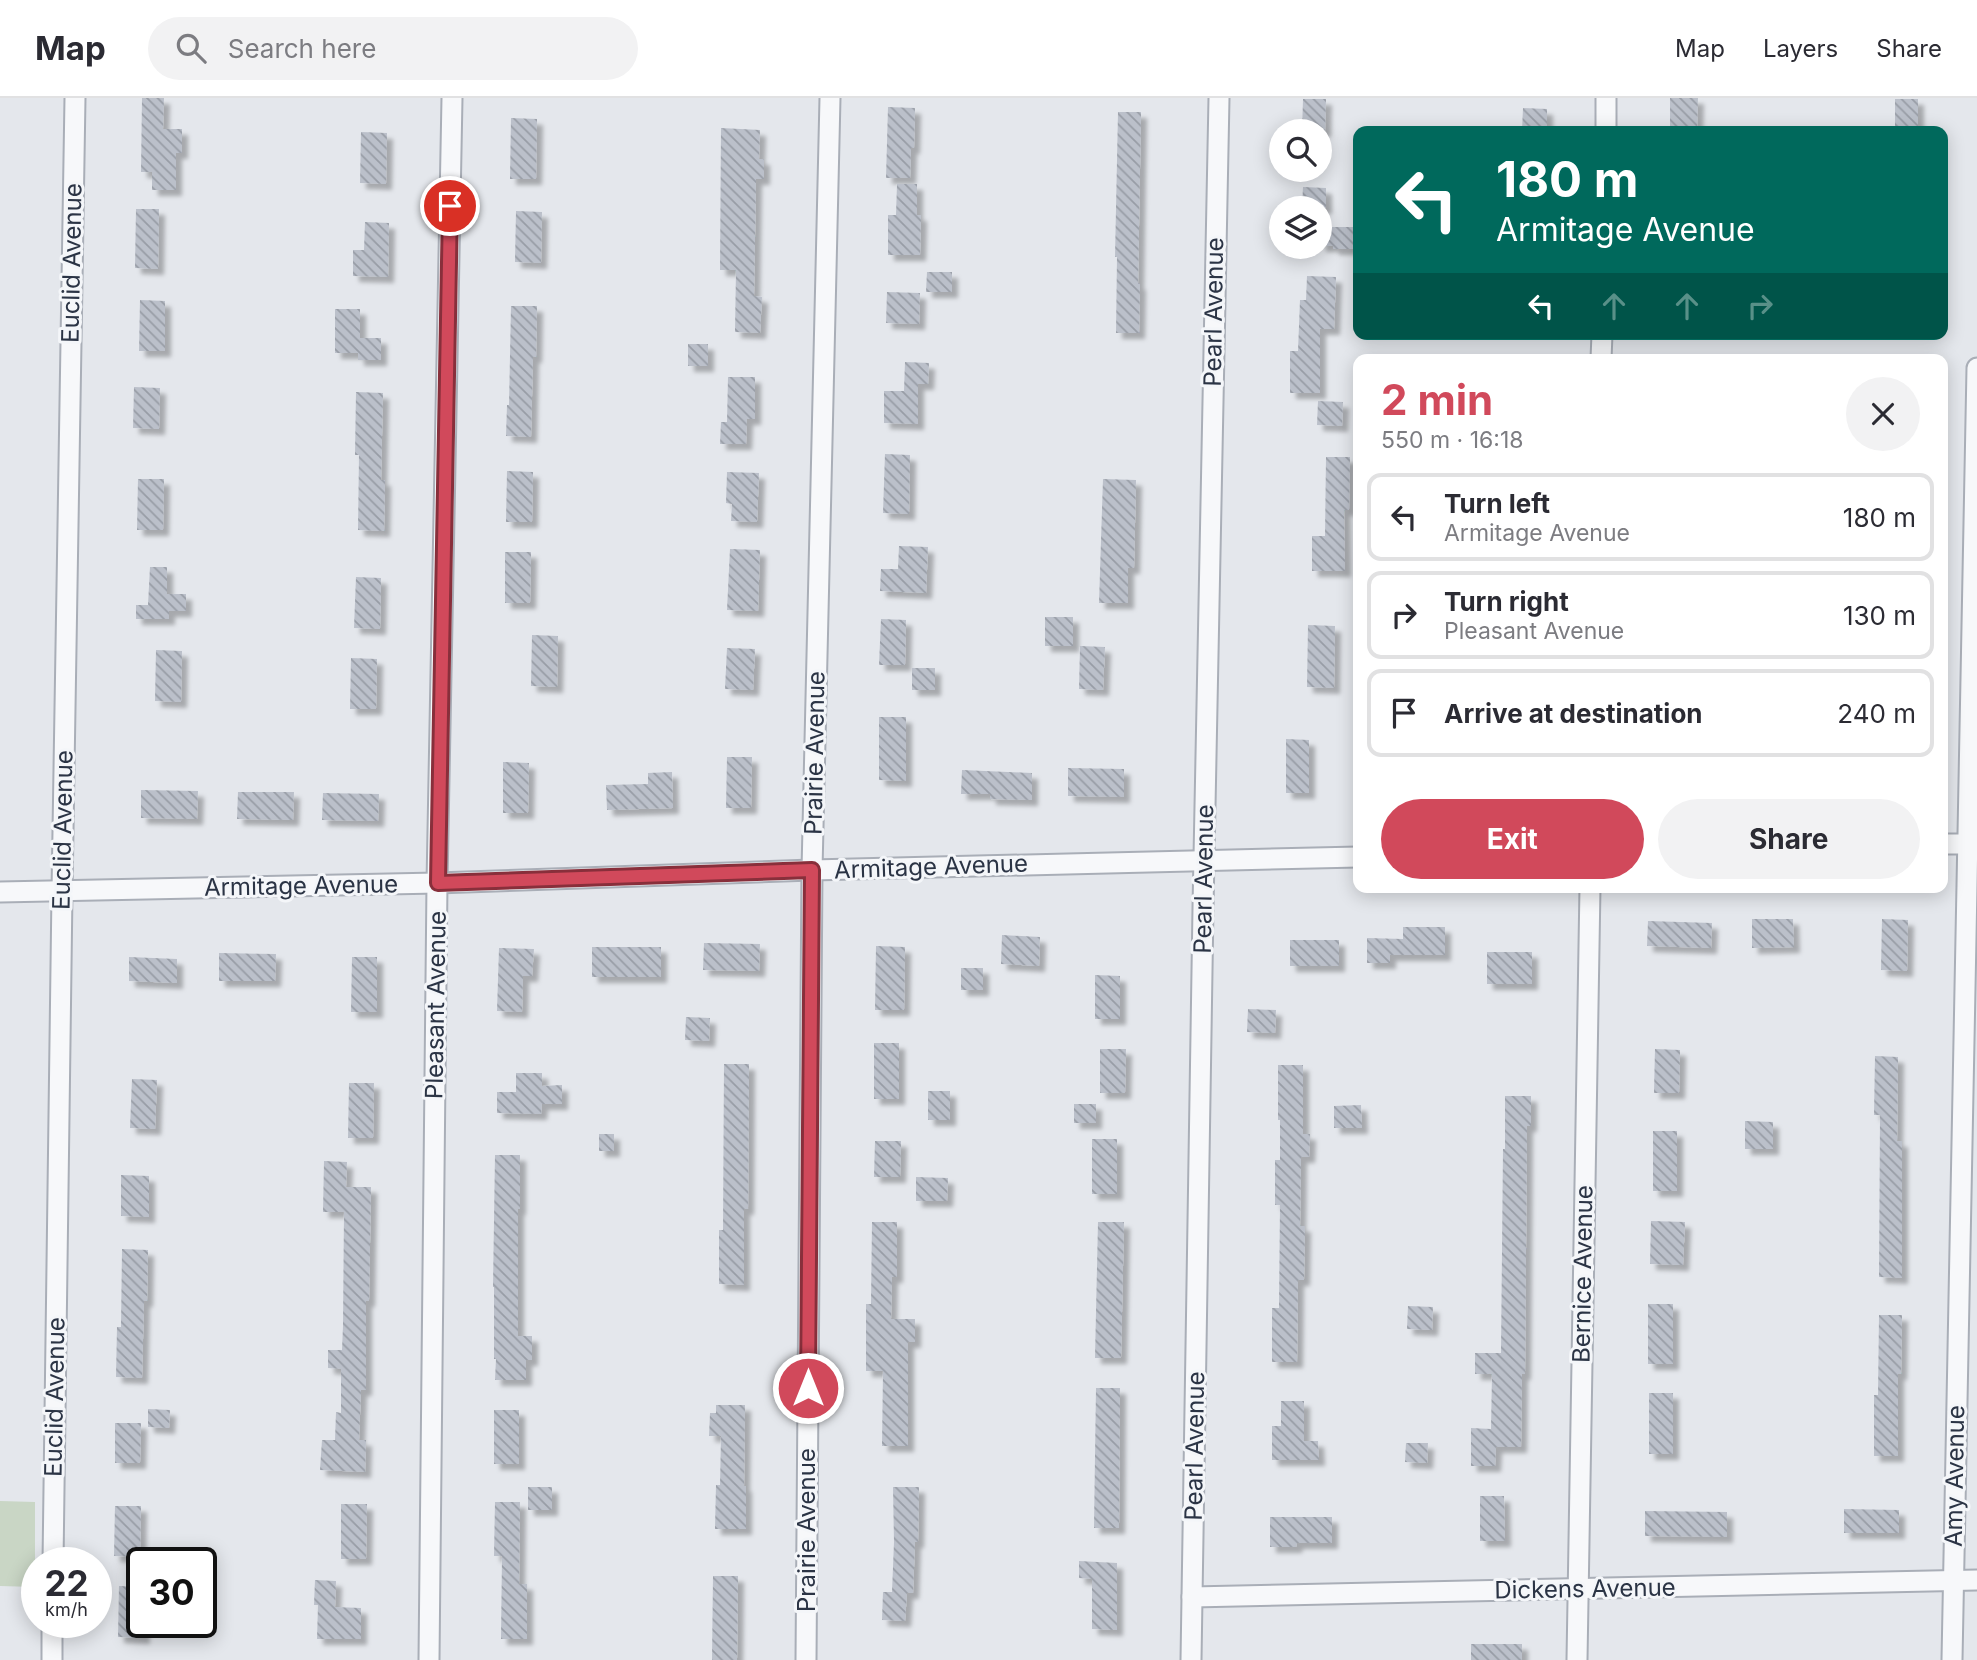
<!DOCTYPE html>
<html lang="en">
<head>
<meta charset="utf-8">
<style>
	:root { --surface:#fff; --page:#f2f2f3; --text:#2b2b33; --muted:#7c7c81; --line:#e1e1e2; --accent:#d1495b }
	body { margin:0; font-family:Inter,sans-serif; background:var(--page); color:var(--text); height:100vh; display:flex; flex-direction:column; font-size:26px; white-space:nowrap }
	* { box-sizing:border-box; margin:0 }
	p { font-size:23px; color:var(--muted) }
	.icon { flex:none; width:38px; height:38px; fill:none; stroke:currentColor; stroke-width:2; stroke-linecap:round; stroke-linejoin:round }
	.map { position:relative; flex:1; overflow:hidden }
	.side { position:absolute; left:1353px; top:256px; width:595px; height:539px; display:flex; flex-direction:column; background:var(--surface); border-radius:14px; box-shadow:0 4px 18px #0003 }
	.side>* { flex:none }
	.top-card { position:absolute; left:1353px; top:28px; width:595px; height:214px; border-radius:14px; box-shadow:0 4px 18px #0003; background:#00695c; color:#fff; overflow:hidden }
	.tools { position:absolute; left:1269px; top:21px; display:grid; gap:14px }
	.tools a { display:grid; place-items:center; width:63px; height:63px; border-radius:50%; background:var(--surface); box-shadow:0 4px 18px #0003; font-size:35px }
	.speed { position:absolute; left:21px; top:1449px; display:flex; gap:14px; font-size:35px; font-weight:700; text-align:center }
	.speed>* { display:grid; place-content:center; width:91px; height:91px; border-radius:50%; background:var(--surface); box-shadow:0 4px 18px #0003; line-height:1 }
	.speed small { font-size:18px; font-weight:400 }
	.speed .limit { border:4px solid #111; border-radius:10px; background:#fff; color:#111 }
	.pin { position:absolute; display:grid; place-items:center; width:60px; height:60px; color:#fff; margin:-30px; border:4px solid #fff; border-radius:50%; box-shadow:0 2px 7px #0007 }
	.me { position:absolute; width:77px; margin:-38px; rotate:0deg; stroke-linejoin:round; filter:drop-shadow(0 0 5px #0008) }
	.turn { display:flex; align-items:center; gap:24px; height:147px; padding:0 28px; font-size:32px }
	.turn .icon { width:91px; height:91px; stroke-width:2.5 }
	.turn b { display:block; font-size:49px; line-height:60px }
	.lanes { display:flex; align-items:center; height:66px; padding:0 28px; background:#0003; justify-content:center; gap:35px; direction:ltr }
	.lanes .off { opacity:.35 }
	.round { display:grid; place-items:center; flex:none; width:74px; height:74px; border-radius:37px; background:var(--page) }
	.overview { display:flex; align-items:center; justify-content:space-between; height:119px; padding:0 28px }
	h1 { font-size:42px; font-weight:700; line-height:52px; color:var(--accent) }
	.cta { display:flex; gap:14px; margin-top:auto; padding:14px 28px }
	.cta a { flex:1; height:80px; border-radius:42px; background:var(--accent); color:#fff; font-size:28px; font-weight:700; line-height:80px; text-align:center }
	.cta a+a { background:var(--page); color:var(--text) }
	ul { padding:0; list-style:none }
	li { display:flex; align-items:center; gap:21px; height:88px; margin:0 14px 10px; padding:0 14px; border:4px solid var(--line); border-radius:14px }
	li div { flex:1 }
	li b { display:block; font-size:26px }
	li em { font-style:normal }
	header { display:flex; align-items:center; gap:42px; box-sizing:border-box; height:98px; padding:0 35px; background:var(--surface); border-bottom:2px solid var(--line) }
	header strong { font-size:33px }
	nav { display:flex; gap:38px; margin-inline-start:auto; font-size:24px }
	.search { width:490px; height:63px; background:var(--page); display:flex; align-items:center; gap:18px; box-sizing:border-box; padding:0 24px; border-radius:38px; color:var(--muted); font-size:26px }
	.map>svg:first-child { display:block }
</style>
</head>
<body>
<header>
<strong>Map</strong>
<div class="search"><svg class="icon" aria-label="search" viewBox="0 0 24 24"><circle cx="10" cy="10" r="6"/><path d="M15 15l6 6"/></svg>Search here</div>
<nav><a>Map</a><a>Layers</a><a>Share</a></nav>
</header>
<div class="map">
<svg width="1977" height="1562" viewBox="0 0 1977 1562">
	<defs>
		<pattern id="building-back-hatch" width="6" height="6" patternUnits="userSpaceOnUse" patternTransform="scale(1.75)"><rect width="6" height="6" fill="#bbc0ca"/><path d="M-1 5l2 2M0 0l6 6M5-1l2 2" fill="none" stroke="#989da6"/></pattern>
		<filter id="shadow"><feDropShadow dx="6" dy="6" stdDeviation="2" flood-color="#0004"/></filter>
	</defs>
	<rect width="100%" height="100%" fill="#e4e7ec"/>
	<!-- park -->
	<polygon fill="#c9d6c5" points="0,1403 35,1404 35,1489 0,1488"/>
	<!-- building -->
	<g fill="url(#building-back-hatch)" filter="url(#shadow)">
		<polygon points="142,0 164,0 163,31 182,31 182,55 176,55 176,92 152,92 152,74 141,74"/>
		<polygon points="1670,0 1698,0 1697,29 1670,29"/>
		<polygon points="1303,1 1326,1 1325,33 1302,33"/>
		<rect x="1895" y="1" width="23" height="32"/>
		<polygon points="888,9 915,10 914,50 911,50 910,80 886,80"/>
		<polygon points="1523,10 1547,11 1547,33 1522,33"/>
		<polygon points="1118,14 1141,14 1138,186 1140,186 1139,235 1116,235 1117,159 1115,159"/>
		<polygon points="511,20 537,21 536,81 510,81"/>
		<polygon points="721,30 760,32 759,61 764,61 764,81 756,81 754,198 762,199 760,235 735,234 736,172 720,172"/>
		<polygon points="361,34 387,35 386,86 360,85"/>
		<polygon points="897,86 917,86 917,117 921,117 920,157 888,157 888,117 896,117"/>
		<polygon points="1303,89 1326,90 1326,110 1302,110"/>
		<polygon points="136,111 159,111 158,171 135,170"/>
		<polygon points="516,113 542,114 541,165 515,164"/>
		<polygon points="365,124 389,125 388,179 353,178 353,152 364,152"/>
		<polygon points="1320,129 1358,129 1358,151 1333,151 1333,148 1320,148"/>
		<polygon points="927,174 952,174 952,194 926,194"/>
		<polygon points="1307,178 1336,179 1334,231 1320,231 1320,295 1290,295 1290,253 1298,253 1300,202 1306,202"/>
		<polygon points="887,194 920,195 919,226 886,225"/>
		<polygon points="140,202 165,203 165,253 139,253"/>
		<polygon points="511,208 537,208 536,259 533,259 531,339 506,338 507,307 509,307"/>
		<polygon points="335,211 360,211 360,240 381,240 381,262 358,262 358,255 335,255"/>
		<rect x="688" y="246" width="20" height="22"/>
		<polygon points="905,264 929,265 928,286 918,286 918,326 884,325 884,293 904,293"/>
		<polygon points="728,279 755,279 755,321 747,321 746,346 720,346 721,324 727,324"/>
		<polygon points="134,289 160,290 159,331 133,330"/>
		<polygon points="356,294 383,295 381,382 385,382 384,433 358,432 359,357 355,357"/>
		<polygon points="1318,303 1343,304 1342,328 1317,327"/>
		<polygon points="885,356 910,357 909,416 883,415"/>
		<polygon points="1326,359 1350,359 1349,412 1344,412 1345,473 1312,473 1312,438 1325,438"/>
		<polygon points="507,373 533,374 532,424 506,424"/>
		<polygon points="727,374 759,375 757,424 731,423 732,406 726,405"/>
		<polygon points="138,381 164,381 163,432 137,432"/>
		<polygon points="1103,381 1136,382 1134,470 1128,470 1128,505 1099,505"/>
		<polygon points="899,448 928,449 926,495 880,493 881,471 898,471"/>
		<polygon points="730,451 760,452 758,513 727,512"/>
		<polygon points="505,454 531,454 530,505 505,505"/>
		<polygon points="150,469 167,469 167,496 186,496 186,513 169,513 169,521 136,521 136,507 148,507"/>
		<polygon points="356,479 381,480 380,531 354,530"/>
		<rect x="1045" y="519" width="28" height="29"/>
		<polygon points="881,521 906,522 905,567 879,567"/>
		<polygon points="1308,527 1335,528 1334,590 1307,589"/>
		<polygon points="532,537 558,538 557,589 531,588"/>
		<polygon points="1080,548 1105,549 1103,592 1079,591"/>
		<polygon points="727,550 755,551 753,592 725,591"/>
		<polygon points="156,552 182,553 181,604 155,603"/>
		<polygon points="351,560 377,561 376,611 350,611"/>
		<rect x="912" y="570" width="23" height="22"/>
		<polygon points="879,619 906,619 906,683 879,682"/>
		<polygon points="1286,641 1309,642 1309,695 1286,695"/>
		<polygon points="727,659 752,659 751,710 726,710"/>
		<polygon points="503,664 529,665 528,715 503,715"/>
		<polygon points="1068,670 1124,671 1124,699 1068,698"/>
		<polygon points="962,672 1032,675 1032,702 990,701 990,696 961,696"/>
		<polygon points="672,674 673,710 607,712 606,687 648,686 648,675"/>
		<polygon points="141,692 198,693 197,721 141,720"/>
		<polygon points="238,694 294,694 293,722 237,721"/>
		<polygon points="323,695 379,696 378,723 322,722"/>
		<polygon points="1752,821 1793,821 1794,849 1752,850"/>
		<polygon points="1882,821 1908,822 1907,873 1881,872"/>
		<polygon points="1648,823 1712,825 1711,850 1647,848"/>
		<polygon points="1403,829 1445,829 1445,857 1390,857 1390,865 1367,865 1367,840 1403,841"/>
		<polygon points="1002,837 1040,839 1039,868 1001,866"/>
		<rect x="1290" y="842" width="49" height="26"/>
		<polygon points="704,845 760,846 759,873 703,872"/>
		<polygon points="876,848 905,849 904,912 875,912"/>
		<rect x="592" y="849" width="69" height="30"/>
		<polygon points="499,850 534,851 532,878 523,878 522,914 497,913"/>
		<rect x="1487" y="854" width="45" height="32"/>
		<polygon points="219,855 276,856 275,883 219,883"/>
		<polygon points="129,859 177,861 177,885 129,883"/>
		<polygon points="352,859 377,859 377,914 351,914"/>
		<rect x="961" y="870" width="22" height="22"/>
		<polygon points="1095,877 1120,878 1120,921 1095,921"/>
		<polygon points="1248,911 1276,912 1275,935 1247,934"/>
		<polygon points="686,919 710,920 709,943 685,942"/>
		<rect x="874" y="945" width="25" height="56"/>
		<polygon points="1100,951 1126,951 1125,995 1100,995"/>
		<polygon points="1655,951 1680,952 1679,995 1654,995"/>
		<polygon points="1875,958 1898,959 1897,1043 1902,1043 1902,1180 1879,1179 1880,1017 1874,1017"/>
		<polygon points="724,966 749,966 748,1111 744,1111 744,1187 719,1186 719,1132 723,1132"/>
		<polygon points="1278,967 1303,967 1303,1036 1310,1036 1309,1059 1301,1059 1300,1128 1305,1128 1304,1182 1298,1182 1297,1264 1272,1264 1272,1210 1279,1210 1280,1107 1275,1107 1275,1062 1280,1062 1280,1022 1278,1022"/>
		<polygon points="516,975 542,975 542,988 562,987 562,1006 542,1006 541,1016 497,1015 497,994 516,994"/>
		<polygon points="132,981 157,982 155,1031 130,1030"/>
		<polygon points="349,985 374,985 373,1040 348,1040"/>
		<rect x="928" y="993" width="22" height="29"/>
		<polygon points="1505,998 1531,998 1531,1028 1527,1028 1525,1276 1522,1276 1521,1349 1496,1349 1495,1368 1471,1368 1471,1330 1491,1331 1492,1276 1475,1276 1475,1255 1501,1255 1503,1051 1505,1051"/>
		<rect x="1074" y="1006" width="22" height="19"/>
		<polygon points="1361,1007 1362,1030 1334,1030 1334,1008"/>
		<polygon points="1745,1023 1773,1024 1773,1051 1745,1051"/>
		<rect x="1653" y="1033" width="24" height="60"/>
		<rect x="599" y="1036" width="15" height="17"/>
		<rect x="1092" y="1041" width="25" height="55"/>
		<polygon points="875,1043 901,1043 900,1079 874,1079"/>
		<polygon points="495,1057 520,1057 520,1111 518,1111 518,1238 532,1238 532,1262 526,1262 526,1282 495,1282 496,1261 494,1261 494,1189 493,1189"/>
		<polygon points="324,1063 347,1064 346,1089 371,1089 369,1203 366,1203 366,1292 361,1292 359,1342 366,1342 365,1374 320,1372 322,1342 335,1342 336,1314 341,1315 341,1271 328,1270 328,1252 342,1252 343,1228 344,1114 323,1114"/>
		<polygon points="121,1077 149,1078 149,1119 121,1118"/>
		<polygon points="916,1079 948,1080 947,1103 916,1103"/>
		<polygon points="1651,1123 1685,1124 1683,1167 1650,1166"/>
		<polygon points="872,1124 897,1124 897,1179 892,1179 891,1221 915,1221 915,1244 908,1244 908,1348 882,1348 883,1273 866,1273 866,1206 871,1206"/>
		<polygon points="1098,1124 1124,1124 1121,1260 1095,1260"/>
		<polygon points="122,1151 148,1152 147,1203 144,1203 142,1280 116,1279 117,1229 121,1229"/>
		<rect x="1648" y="1206" width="25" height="60"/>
		<polygon points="1408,1208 1433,1209 1432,1232 1407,1231"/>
		<polygon points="1879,1217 1902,1217 1901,1276 1898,1276 1898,1358 1874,1358 1874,1297 1878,1297"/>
		<polygon points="1096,1290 1120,1290 1119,1430 1094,1430"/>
		<rect x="1649" y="1295" width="24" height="61"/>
		<polygon points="1281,1303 1304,1303 1304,1343 1318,1343 1319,1362 1272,1362 1272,1328 1281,1328"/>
		<polygon points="716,1307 745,1307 744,1388 746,1388 746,1431 715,1431 716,1387 720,1387 721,1338 709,1338 710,1315 716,1315"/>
		<polygon points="148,1311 170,1312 169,1330 148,1329"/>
		<rect x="494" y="1312" width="25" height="54"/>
		<polygon points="115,1325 141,1325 140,1365 115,1365"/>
		<polygon points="1406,1345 1428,1345 1427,1365 1405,1364"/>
		<rect x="528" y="1389" width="24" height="23"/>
		<polygon points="893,1389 919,1389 918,1444 915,1444 913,1495 907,1495 905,1523 882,1522 883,1494 892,1494 894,1444"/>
		<polygon points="1480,1398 1504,1398 1505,1443 1480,1443"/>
		<polygon points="495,1404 520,1404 519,1486 527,1486 527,1541 501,1541 502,1458 494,1458"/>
		<polygon points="341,1406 367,1406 366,1461 341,1461"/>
		<polygon points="115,1408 141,1408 140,1459 114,1458"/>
		<polygon points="1844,1411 1899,1412 1899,1435 1844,1435"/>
		<polygon points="1645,1413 1727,1414 1727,1439 1645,1438"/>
		<polygon points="1270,1419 1332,1419 1332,1445 1297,1445 1296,1449 1270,1449"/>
		<polygon points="1079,1463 1117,1465 1117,1532 1092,1531 1092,1481 1079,1480"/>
		<polygon points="713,1478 738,1478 737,1562 712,1562"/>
		<polygon points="315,1482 336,1483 335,1509 361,1510 361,1541 317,1541 318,1507 314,1507"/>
		<polygon points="119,1488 142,1489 144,1540 118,1539"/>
		<rect x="1471" y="1546" width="51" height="16"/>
	</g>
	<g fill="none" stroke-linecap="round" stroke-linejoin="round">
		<defs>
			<g id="minor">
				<polyline points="1606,33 1606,0"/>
				<polyline points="1601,261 1602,236"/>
				<polyline points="1942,746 1977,746"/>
				<polyline points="0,794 437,785 812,772 1358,759"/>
				<polyline points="53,1465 62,794 75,0"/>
				<polyline points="1192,1499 1977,1482"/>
				<polyline points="52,1562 52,1524"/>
				<polyline points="429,1562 437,785 452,0"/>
				<polyline points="806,1562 812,772 830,0"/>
				<path d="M1191,1562C1199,1041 1207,521 1219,0"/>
				<polyline points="1577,1562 1590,789"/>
				<polyline points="1952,1562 1977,270"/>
			</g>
		</defs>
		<!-- minor casing -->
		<use href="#minor" stroke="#a9aeb7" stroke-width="23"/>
		<!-- minor -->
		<use href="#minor" stroke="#f7f8fa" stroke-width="19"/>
	</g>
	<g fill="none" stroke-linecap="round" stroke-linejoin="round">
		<defs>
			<polyline id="route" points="450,108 438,785 812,772 808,1290"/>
		</defs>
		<!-- route casing -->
		<use href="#route" stroke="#882f3b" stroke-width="18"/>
		<!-- route -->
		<use href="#route" stroke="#d1495b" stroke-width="12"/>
	</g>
	<g text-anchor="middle" stroke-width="6" stroke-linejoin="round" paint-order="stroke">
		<!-- street labels -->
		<g font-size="24" fill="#2b3445" stroke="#f4f6f9">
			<text transform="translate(72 165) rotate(-89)" y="8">Euclid Avenue</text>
			<text transform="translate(1214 214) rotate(-89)" y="8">Pearl Avenue</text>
			<text transform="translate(815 655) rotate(-89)" y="8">Prairie Avenue</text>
			<text transform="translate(63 732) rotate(-89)" y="8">Euclid Avenue</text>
			<text transform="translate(931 769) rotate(-2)" y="8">Armitage Avenue</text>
			<text transform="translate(1204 781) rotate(-89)" y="8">Pearl Avenue</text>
			<text transform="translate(301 788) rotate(-1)" y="8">Armitage Avenue</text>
			<text transform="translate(436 907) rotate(-89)" y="8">Pleasant Avenue</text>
			<text transform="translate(1583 1176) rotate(-89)" y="8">Bernice Avenue</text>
			<text transform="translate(55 1299) rotate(-89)" y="8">Euclid Avenue</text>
			<text transform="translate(1195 1348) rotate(-89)" y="8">Pearl Avenue</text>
			<text transform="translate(1955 1378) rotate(-89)" y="8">Amy Avenue</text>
			<text transform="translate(807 1432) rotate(-90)" y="8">Prairie Avenue</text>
			<text transform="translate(1585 1491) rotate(-1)" y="8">Dickens Avenue</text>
		</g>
	</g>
</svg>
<div class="tools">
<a><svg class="icon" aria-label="search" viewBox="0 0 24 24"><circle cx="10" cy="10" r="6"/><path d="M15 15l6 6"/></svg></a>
<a><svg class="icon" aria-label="layers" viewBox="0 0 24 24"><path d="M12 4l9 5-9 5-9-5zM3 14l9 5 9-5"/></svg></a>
</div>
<div class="speed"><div>22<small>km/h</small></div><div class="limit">30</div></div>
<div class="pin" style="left:450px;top:108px;background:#d93025"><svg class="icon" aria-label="arrive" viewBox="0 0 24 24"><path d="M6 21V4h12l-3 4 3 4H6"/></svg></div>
<svg class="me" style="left:808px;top:1290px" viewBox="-20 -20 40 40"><circle r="17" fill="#d1495b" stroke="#fff" stroke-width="3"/><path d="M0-11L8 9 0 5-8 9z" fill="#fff"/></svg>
<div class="top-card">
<div class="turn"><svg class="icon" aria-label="left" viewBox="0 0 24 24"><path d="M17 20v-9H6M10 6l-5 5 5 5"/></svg><div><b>180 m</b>Armitage Avenue</div></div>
<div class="lanes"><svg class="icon" aria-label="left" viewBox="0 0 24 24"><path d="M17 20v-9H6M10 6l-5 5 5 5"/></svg><svg class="icon off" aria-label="ahead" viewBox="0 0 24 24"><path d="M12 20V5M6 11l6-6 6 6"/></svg><svg class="icon off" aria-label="ahead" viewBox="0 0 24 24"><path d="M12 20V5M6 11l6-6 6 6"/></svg><svg class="icon off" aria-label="right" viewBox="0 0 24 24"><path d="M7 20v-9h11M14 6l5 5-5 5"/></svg></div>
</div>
<section class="side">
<div class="overview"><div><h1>2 min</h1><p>550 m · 16:18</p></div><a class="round"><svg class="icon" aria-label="close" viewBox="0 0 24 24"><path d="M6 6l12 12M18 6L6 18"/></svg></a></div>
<ul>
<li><svg class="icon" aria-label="left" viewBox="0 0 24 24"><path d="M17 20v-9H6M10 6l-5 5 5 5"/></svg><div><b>Turn left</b><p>Armitage Avenue</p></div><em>180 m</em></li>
<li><svg class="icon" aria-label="right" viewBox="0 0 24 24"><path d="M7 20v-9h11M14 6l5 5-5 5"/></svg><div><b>Turn right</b><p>Pleasant Avenue</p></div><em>130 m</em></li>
<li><svg class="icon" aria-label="arrive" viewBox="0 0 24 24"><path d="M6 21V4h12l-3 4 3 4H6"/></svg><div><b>Arrive at destination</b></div><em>240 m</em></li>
</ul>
<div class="cta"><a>Exit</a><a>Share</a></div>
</section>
</div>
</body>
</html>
